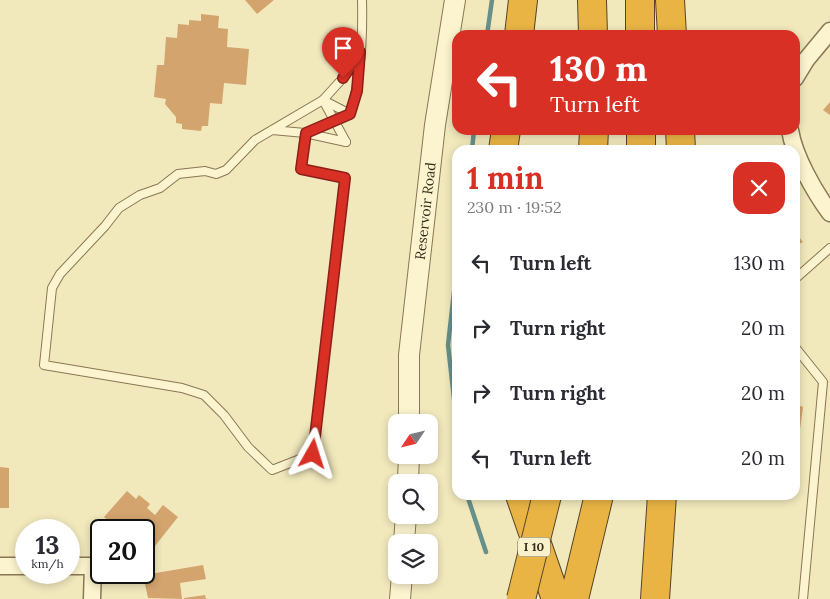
<!DOCTYPE html>
<html lang="en">
<head>
<meta charset="utf-8">
<style>
	:root { --surface:#fff; --page:#f7f7f7; --text:#2b2b33; --muted:#7c7c81; --accent:#d93025 }
	body { margin:0; font-family:Lora,serif; background:var(--page); color:var(--text); height:100vh; display:flex; flex-direction:column; font-size:19px; white-space:nowrap }
	* { box-sizing:border-box; margin:0 }
	p { font-size:16px; color:var(--muted) }
	.icon { flex:none; width:28px; height:28px; fill:none; stroke:currentColor; stroke-width:2; stroke-linecap:round; stroke-linejoin:round }
	.map { position:relative; flex:1; overflow:hidden }
	.sheet { position:absolute; left:452px; top:145px; width:348px; height:355px; display:flex; flex-direction:column; background:var(--surface); border-radius:15px; box-shadow:0 2px 8px #0003 }
	.sheet>* { flex:none }
	.guide { position:absolute; left:452px; top:30px; width:348px; height:105px; border-radius:15px; box-shadow:0 2px 8px #0003; background:#d93025; color:#fff; overflow:hidden }
	.needle { width:32px; rotate:235deg }
	.buttons { position:absolute; left:388px; top:414px; display:grid; gap:10px }
	.buttons a { display:grid; place-items:center; width:50px; height:50px; border-radius:10px; background:var(--surface); box-shadow:0 2px 8px #0003; font-size:25px }
	.speed { position:absolute; left:15px; top:519px; display:flex; gap:10px; font-size:25px; font-weight:700; text-align:center }
	.speed>* { display:grid; place-content:center; width:65px; height:65px; border-radius:50%; background:var(--surface); box-shadow:0 2px 8px #0003; line-height:1 }
	.speed small { font-size:12px; font-weight:400 }
	.speed .limit { border:2px solid #111; border-radius:8px; background:#fff; color:#111 }
	.pin { position:absolute; display:grid; place-items:center; width:42px; height:42px; color:#fff; margin:-51px -21px; border-radius:50% 50% 50% 0; rotate:-45deg; box-shadow:0 0 5px #0007 }
	.pin .icon { rotate:45deg }
	.me { position:absolute; width:55px; margin:-28px; rotate:6deg; stroke-linejoin:round; filter:drop-shadow(0 0 4px #0008) }
	.turn { display:flex; align-items:center; gap:18px; height:105px; padding:0 15px; font-size:22px }
	.turn .icon { width:65px; height:65px; stroke-width:2.5 }
	.turn b { display:block; font-size:35px; line-height:42px }
	.round { display:grid; place-items:center; flex:none; width:52px; height:52px; border-radius:15px; background:var(--page) }
	.head { display:flex; align-items:center; justify-content:space-between; height:85px; padding:0 15px }
	h1 { font-size:30px; font-weight:700; line-height:38px; color:var(--accent) }
	ul { padding:0; list-style:none }
	li { display:flex; align-items:center; gap:15px; height:65px; padding:0 15px }
	li div { flex:1 }
	li b { display:block; font-size:19px }
	li em { font-style:normal }
	.map>svg:first-child { display:block }
</style>
</head>
<body>
<div class="map">
<svg width="830" height="599" viewBox="0 0 830 599">
	<rect width="100%" height="100%" fill="#f1e8bc"/>
	<g fill="none" stroke-linecap="round" stroke-linejoin="round">
		<!-- stream -->
		<g stroke="#67908b" stroke-width="4.5">
			<polyline points="487,35 492,0"/>
			<polyline points="472,150 474,130"/>
			<polyline points="458,257 448,345 458,434"/>
			<polyline points="467,495 486,552"/>
		</g>
	</g>
	<!-- building -->
	<g fill="#d3a46e">
		<polygon points="245,0 274,0 257,14"/>
		<polygon points="201,14 219,16 218,28 228,29 227,47 249,49 246,85 224,83 222,104 210,103 208,126 202,126 201,131 182,129 182,124 176,123 176,117 165,104 166,99 154,97 157,65 164,65 166,37 177,38 178,24 189,25 189,20 201,21"/>
		<polygon points="830,102 830,115 823,110"/>
		<polygon points="795,232 803,242 795,246"/>
		<polygon points="795,404 803,407 798,444 795,444"/>
		<polygon points="0,467 9,468 9,508 0,508"/>
		<polygon points="127,491 136,499 139,495 150,504 147,508 155,515 163,505 178,517 151,551 144,545 144,530 129,530 127,528 125,530 120,530 104,517"/>
		<polygon points="203,565 206,579 180,583 182,599 148,598 145,584 152,583 150,574"/>
		<polygon points="205,595 206,599 184,599 184,598"/>
	</g>
	<g fill="none" stroke-linecap="round" stroke-linejoin="round">
		<defs>
			<g id="service">
				<polyline points="272,130 305,133 301,169 345,178 313,454 272,470 248,447 224,415 204,395 182,388 44,365 52,288 60,274 105,226 119,208 140,195 160,188 178,174 205,171 216,174 226,170 255,140 323,100 350,114"/>
				<path d="M346,142L305,133L350,114C361,78 363,38 362,0"/>
				<polyline points="346,142 323,100 343,78 359,54"/>
				<polyline points="795,279 830,248"/>
				<polyline points="795,347 823,382 803,599"/>
			</g>
			<g id="minor">
				<polyline points="795,78 806,60 830,31"/>
				<path d="M790,130C794,156 814,191 830,213"/>
				<polyline points="0,566 26,566"/>
				<polyline points="69,566 93,566 92,599"/>
			</g>
			<g id="tertiary">
				<path id="s1" d="M409,422V355L435,125L455,0"/>
				<polyline points="408,482 409,455"/>
				<polyline points="404,542 406,515"/>
				<polyline points="400,599 402,575"/>
			</g>
			<g id="motorway">
				<polyline points="592,0 593,35"/>
				<polyline points="640,0 640,35"/>
				<polyline points="670,0 672,35"/>
				<polyline points="519,35 523,0"/>
				<polyline points="641,130 641,150"/>
				<polyline points="680,130 681,150"/>
				<polyline points="503,150 506,130"/>
				<polyline points="593,150 594,130"/>
				<polyline points="520,495 556,599"/>
				<polyline points="574,599 599,495"/>
				<polyline points="655,599 662,495"/>
			</g>
		</defs>
		<!-- service casing -->
		<use href="#service" stroke="#8a7754" stroke-width="10"/>
		<!-- minor casing -->
		<use href="#minor" stroke="#8a7754" stroke-width="19"/>
		<!-- tertiary casing -->
		<use href="#tertiary" stroke="#8a7754" stroke-width="22"/>
		<!-- motorway casing -->
		<use href="#motorway" stroke="#574429" stroke-width="30"/>
		<!-- service -->
		<use href="#service" stroke="#fcf4cf" stroke-width="8"/>
		<!-- minor -->
		<use href="#minor" stroke="#fcf4cf" stroke-width="16"/>
		<!-- tertiary -->
		<use href="#tertiary" stroke="#fcf4cf" stroke-width="20"/>
		<!-- motorway -->
		<use href="#motorway" stroke="#e9b444" stroke-width="28"/>
		<defs>
			<polyline id="motorway-bridge" points="521,599 547,495"/>
		</defs>
		<!-- motorway-bridge casing -->
		<use href="#motorway-bridge" stroke="#574429" stroke-width="30" stroke-linecap="butt"/>
		<!-- motorway-bridge -->
		<use href="#motorway-bridge" stroke="#e9b444" stroke-width="28"/>
	</g>
	<g fill="none" stroke-linecap="round" stroke-linejoin="round">
		<defs>
			<polyline id="route" points="313,454 345,178 301,169 306,133 350,114 357,91 360,52 343,78"/>
		</defs>
		<!-- route casing -->
		<use href="#route" stroke="#8d1f18" stroke-width="12"/>
		<!-- route -->
		<use href="#route" stroke="#d93025" stroke-width="9"/>
	</g>
	<g text-anchor="middle" stroke-width="4" stroke-linejoin="round" paint-order="stroke">
		<!-- shield labels -->
		<rect fill="#f8f1cc" stroke="#72674f" stroke-width="1" x="518" y="537.5" width="32" height="19" rx="4"/>
		<g font-size="12" font-weight="bold" fill="#382c1a">
			<text x="534" y="551">I 10</text>
		</g>
		<!-- street labels -->
		<g font-size="14" fill="#382c1a" stroke="#f8f1cc">
			<text dy="5" stroke="none"><textPath href="#s1" startOffset="212">Reservoir Road</textPath></text>
		</g>
	</g>
</svg>
<div class="buttons">
<a><svg class="needle" viewBox="-14 -14 28 28"><path d="M0-13l5 13h-10z" fill="#e53935"/><path d="M0 13l5-13h-10z" fill="#7c7c81"/></svg></a>
<a><svg class="icon" aria-label="search" viewBox="0 0 24 24"><circle cx="10" cy="10" r="6"/><path d="M15 15l6 6"/></svg></a>
<a><svg class="icon" aria-label="layers" viewBox="0 0 24 24"><path d="M12 4l9 5-9 5-9-5zM3 14l9 5 9-5"/></svg></a>
</div>
<div class="speed"><div>13<small>km/h</small></div><div class="limit">20</div></div>
<div class="pin" style="left:343px;top:78px;background:#d93025"><svg class="icon" aria-label="arrive" viewBox="0 0 24 24"><path d="M6 21V4h12l-3 4 3 4H6"/></svg></div>
<svg class="me" style="left:313px;top:454px" viewBox="-20 -20 40 40"><path d="M0-17L14 15 0 8-14 15z" fill="#d93025" stroke="#fff" stroke-width="4"/></svg>
<div class="guide">
<div class="turn"><svg class="icon" aria-label="left" viewBox="0 0 24 24"><path d="M17 20v-9H6M10 6l-5 5 5 5"/></svg><div><b>130 m</b>Turn left</div></div>
</div>
<section class="sheet">
<div class="head"><div><h1>1 min</h1><p>230 m · 19:52</p></div><a class="round" style="background:#d93025;color:#fff"><svg class="icon" aria-label="close" viewBox="0 0 24 24"><path d="M6 6l12 12M18 6L6 18"/></svg></a></div>
<ul>
<li><svg class="icon" aria-label="left" viewBox="0 0 24 24"><path d="M17 20v-9H6M10 6l-5 5 5 5"/></svg><div><b>Turn left</b></div><em>130 m</em></li>
<li><svg class="icon" aria-label="right" viewBox="0 0 24 24"><path d="M7 20v-9h11M14 6l5 5-5 5"/></svg><div><b>Turn right</b></div><em>20 m</em></li>
<li><svg class="icon" aria-label="right" viewBox="0 0 24 24"><path d="M7 20v-9h11M14 6l5 5-5 5"/></svg><div><b>Turn right</b></div><em>20 m</em></li>
<li><svg class="icon" aria-label="left" viewBox="0 0 24 24"><path d="M17 20v-9H6M10 6l-5 5 5 5"/></svg><div><b>Turn left</b></div><em>20 m</em></li>
</ul>
</section>
</div>
</body>
</html>
